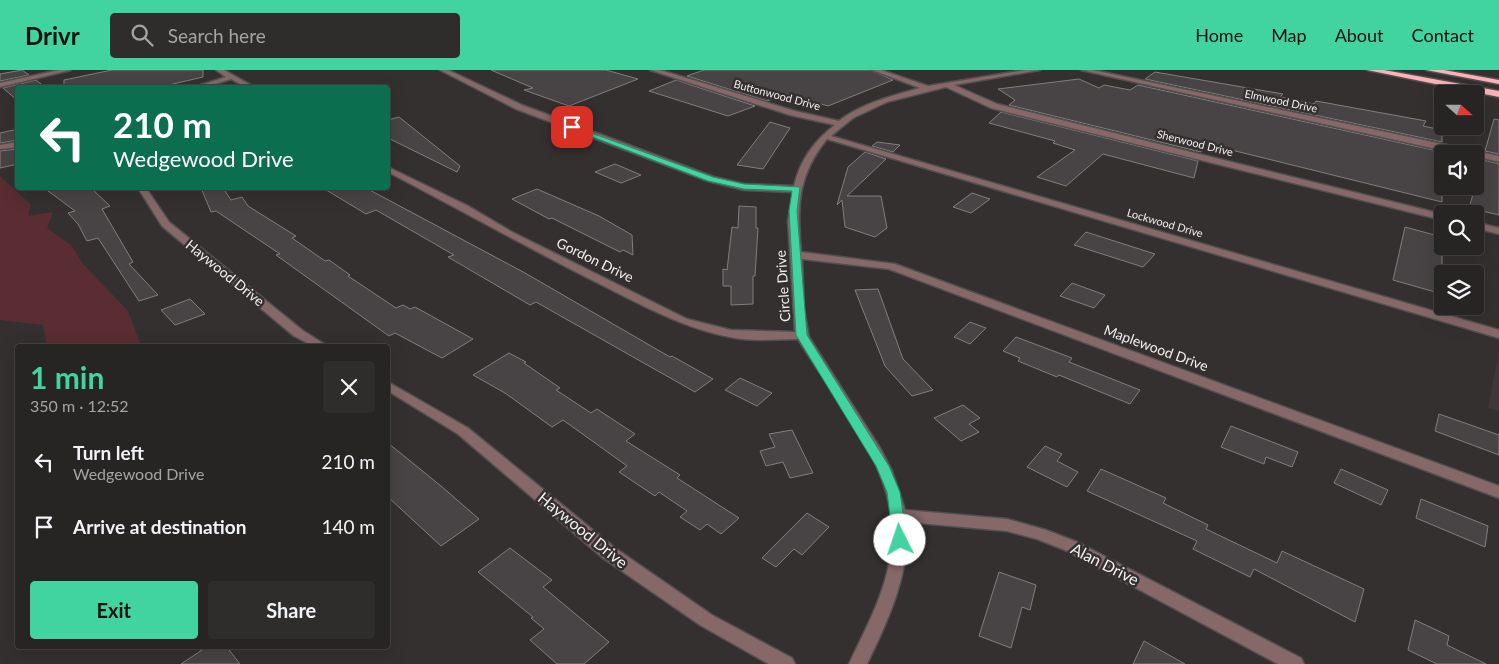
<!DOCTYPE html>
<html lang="en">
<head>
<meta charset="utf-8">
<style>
	:root { --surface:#272424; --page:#2f2c2c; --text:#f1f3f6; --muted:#a4a4a6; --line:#434141; --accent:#41d4a1 }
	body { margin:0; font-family:Lato,sans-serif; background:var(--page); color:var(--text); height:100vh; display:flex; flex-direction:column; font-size:19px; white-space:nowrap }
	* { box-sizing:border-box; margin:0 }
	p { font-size:16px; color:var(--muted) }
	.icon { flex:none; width:28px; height:28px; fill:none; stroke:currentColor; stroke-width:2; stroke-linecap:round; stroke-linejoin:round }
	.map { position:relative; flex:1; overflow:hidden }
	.panel { position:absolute; left:15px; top:274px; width:375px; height:305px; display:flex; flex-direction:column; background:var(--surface); border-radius:5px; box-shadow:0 5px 20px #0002,0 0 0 1px var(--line) }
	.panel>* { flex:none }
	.guide { position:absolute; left:15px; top:15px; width:375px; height:105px; border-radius:5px; box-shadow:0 5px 20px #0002,0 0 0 1px var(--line); background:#0b6e4f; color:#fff; overflow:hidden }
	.needle { width:32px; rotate:111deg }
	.controls { position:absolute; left:1434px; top:15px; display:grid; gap:10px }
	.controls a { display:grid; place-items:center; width:50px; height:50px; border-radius:5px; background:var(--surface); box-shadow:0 5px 20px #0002,0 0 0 1px var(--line); font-size:25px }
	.pin { position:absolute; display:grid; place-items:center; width:42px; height:42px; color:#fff; margin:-21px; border-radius:10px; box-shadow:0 2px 8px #0006 }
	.me { position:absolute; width:55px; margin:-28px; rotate:356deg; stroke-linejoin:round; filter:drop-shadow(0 0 4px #0008) }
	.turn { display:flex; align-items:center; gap:18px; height:105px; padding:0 15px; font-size:22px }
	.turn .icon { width:65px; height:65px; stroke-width:2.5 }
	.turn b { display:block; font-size:35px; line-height:42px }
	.round { display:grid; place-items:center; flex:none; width:52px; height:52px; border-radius:5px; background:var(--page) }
	.summary { display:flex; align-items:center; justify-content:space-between; height:85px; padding:0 15px }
	h1 { font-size:30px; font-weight:700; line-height:38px; color:var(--accent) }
	.primary-button { display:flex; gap:10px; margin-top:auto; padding:10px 15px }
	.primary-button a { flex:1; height:58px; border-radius:5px; background:var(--accent); color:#111; font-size:20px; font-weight:700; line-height:58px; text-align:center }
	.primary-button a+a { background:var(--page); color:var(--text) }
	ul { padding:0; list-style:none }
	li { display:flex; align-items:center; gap:15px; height:65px; padding:0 15px }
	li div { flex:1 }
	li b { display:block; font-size:19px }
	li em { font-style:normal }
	header { display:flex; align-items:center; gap:30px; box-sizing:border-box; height:70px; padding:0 25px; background:var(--accent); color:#111 }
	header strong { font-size:24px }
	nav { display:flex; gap:28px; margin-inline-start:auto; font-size:18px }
	.search { width:350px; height:45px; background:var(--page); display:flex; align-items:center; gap:12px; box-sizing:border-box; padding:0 18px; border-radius:5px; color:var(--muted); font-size:19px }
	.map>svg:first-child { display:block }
</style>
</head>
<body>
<header>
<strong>Drivr</strong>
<div class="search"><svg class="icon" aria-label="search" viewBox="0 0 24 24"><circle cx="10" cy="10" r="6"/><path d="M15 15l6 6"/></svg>Search here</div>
<nav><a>Home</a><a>Map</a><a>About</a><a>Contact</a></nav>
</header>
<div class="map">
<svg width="1499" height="594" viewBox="0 0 1499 594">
	<rect width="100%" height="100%" fill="#343030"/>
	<!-- built -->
	<polygon fill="#423738" points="1499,281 1499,341 1488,338"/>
	<!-- green -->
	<polygon fill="#592d31" points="0,106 31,135 28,146 53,142 47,158 72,176 83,194 128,241 141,276 47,276 43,255 0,250"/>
	<!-- building -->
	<g fill="#484445" stroke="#827e7e">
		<polygon points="22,0 29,5 0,11 0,4"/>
		<polygon points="112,0 203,0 203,7 156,18 64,18 64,10"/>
		<polygon points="491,0 606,0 638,9 569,36 524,20 533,18"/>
		<polygon points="704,0 870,0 893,10 828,36 786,24 767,31 687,6"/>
		<polygon points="1155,2 1283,24 1280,27 1314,34 1316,31 1426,51 1423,56 1442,60 1442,72 1145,9"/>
		<polygon points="1079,9 1099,18 1104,15 1130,20 1138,15 1442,82 1442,132 1203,73 1201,82 1009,35 1015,30 998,19"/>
		<polygon points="36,10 46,18 18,18 18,31 3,18"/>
		<polygon points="676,10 755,36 728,46 649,21"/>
		<polygon points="1001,42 1198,91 1194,108 1103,84 1066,116 1037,107 1075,80 1053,73 1055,71 989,53"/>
		<polygon points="399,47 460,96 457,102 388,68 388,50"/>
		<polygon points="1494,49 1499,50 1499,84 1485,81"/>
		<polygon points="770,52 790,58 763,99 737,95"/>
		<polygon points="18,59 18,70 0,73 0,63"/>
		<polygon points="877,72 900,75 893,82 872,76"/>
		<polygon points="18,79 18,94 0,98 0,81"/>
		<polygon points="865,82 886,89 847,126 881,126 887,158 875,167 845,157 842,130 837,135 848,97"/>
		<polygon points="1483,90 1499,94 1499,145 1469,138"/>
		<polygon points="615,94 641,105 621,113 595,102"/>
		<polygon points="44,118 91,118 110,136 102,139 133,192 129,194 158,225 139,231 98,168 87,171 78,154 68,143 75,141"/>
		<polygon points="201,118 223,118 231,130 242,127 248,136 296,166 292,168 325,191 329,190 350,205 348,206 396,238 403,235 410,239 415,237 473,269 442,288 395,263 389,266 276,185 280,184 216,141 211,142"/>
		<polygon points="323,118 366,118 525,203 670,287 672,286 713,309 695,322 536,232 530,235 448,187 454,185 376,140 366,144"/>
		<polygon points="537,119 599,146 632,165 633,185 623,180 620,182 552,148 549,149 512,129"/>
		<polygon points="972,123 990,129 971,143 953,137"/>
		<polygon points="739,136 756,137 756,158 758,158 755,206 753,206 753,234 731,235 731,216 723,216 723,199 727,200 732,157 738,158"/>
		<polygon points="1405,157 1442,167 1442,224 1393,210"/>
		<polygon points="1086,162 1155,184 1143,197 1074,175"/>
		<polygon points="1072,213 1105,225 1094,238 1060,226"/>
		<polygon points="878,219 903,289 933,320 912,326 885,296 855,220"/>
		<polygon points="190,229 205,244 175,255 161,240"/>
		<polygon points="970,252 986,258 970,274 954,267"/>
		<polygon points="1016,267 1072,288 1069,292 1140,320 1130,334 1059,305 1057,307 1018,291 1020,288 1003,281"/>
		<polygon points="509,283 526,292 524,293 560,318 556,320 591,343 597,339 635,364 626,371 680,405 677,408 739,448 721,464 707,454 700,460 680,447 687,441 659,422 655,426 619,402 627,396 591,370 563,350 552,357 505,323 473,305"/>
		<polygon points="740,308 772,323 757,336 725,320"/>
		<polygon points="963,335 980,348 969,354 979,362 961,371 934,348"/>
		<polygon points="1439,344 1499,365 1499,385 1435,361"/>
		<polygon points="1231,356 1298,382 1292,397 1266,387 1264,394 1221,377"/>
		<polygon points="792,360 813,403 790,408 783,392 766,396 760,381 775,377 769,364"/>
		<polygon points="388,373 441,416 479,449 441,476 388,427"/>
		<polygon points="1045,376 1062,384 1057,391 1078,402 1067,417 1027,397"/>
		<polygon points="1101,399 1166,428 1163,433 1208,455 1206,459 1277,493 1282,481 1364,519 1355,552 1254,499 1250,507 1193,479 1197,471 1087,421"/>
		<polygon points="1341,399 1388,420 1381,435 1334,413"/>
		<polygon points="1421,429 1488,456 1485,477 1416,448"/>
		<polygon points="807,443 829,457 802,485 794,479 776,497 762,488"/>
		<polygon points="510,478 552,510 543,517 609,572 584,594 557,594 530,570 544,559 531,548 533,547 478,502"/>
		<polygon points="999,502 1036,515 1030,540 1022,537 1011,578 979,566"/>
		<polygon points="1415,550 1449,566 1447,575 1486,594 1437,594 1408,580"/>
		<polygon points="1144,571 1185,594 1133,594"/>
		<polygon points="208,576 226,576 240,594 181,594"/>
	</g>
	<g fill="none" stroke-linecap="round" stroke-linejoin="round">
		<defs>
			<g id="minor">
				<polygon points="59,0 71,0 0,17 0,13"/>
				<polygon points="216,0 224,0 256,18 247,18 231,9 203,18 191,18 226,7"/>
				<path d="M440,0H448L522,35L714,107L744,114L794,116C800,90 815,70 835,55L790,45L650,0H660L795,41L839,51C862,33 892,26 920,18L872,0H881L928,16L1025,0H1040L954,15L997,34L1442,144V150L991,38L946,17L887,32L853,48L831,66L1499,260V268L827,69C797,106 797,138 801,182L895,194L1499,416V428L889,199L802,189L804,240L809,267L880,378L892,401L905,440L1007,449L1046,460L1077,472L1301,588L1304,594H1278L1065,480L1037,469L1007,461L907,452C910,503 889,549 867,594H849C863,564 879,535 887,503C891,485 894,465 891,446C884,383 830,322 798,269C776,269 752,272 730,267C683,258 642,235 600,214C528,178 459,139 388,102V97L468,136L512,162L687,249L731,260L795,262L788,151L793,122L744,120L708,111L516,39Z"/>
				<polygon points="1081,0 1093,0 1499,86 1499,92 1475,86 1475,84 1459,84"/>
				<polygon points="18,72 18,77 0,79 0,75"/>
				<polygon points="138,118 146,118 169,152 302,260 327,276 313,276 294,266 162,156"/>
				<polygon points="1475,152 1499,158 1499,164 1475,158"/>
				<polygon points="388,312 468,358 615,478 712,545 792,588 795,594 769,594 700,555 603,488 458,364 388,321"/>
			</g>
			<g id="motorway">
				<polygon points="1367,0 1384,0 1499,21 1499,27"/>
				<polygon points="1426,0 1444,0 1499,10 1499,14"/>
			</g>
		</defs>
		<!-- minor casing -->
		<use href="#minor" stroke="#524f4f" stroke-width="3"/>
		<!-- motorway casing -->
		<use href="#motorway" stroke="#524f4f" stroke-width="3"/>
		<!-- minor -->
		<use href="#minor" fill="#866869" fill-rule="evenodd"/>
		<!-- motorway -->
		<use href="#motorway" fill="#fcb2b6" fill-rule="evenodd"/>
	</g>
	<!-- route -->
	<polygon fill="#41d4a1" stroke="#2a8a69" points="569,55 713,107 744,114 800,117 797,141 807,265 889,396 900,422 907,470 905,474 895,474 893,470 887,422 876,396 796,265 789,141 792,121 744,119 708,111 569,58"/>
	<g text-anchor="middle" stroke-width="5" stroke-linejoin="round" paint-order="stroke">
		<!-- far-street labels -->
		<g font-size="11" fill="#f2efef" stroke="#343030">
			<text transform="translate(777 25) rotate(15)" y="4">Buttonwood Drive</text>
			<text transform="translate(1281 31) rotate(12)" y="4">Elmwood Drive</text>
			<text transform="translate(1195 73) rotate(14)" y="4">Sherwood Drive</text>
			<text transform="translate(1165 153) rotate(16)" y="4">Lockwood Drive</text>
		</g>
		<!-- street labels -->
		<g font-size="14" fill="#f2efef" stroke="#343030">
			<text transform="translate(595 190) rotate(26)" y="5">Gordon Drive</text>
			<text transform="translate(225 203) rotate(39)" y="5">Haywood Drive</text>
			<text transform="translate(783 216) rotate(-94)" y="5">Circle Drive</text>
			<text transform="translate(1156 278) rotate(20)" y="5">Maplewood Drive</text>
		</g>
		<!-- near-street labels -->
		<g font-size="16" fill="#f2efef" stroke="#343030">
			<text transform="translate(583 460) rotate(39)" y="6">Haywood Drive</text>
			<text transform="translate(1105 494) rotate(27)" y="6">Alan Drive</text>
		</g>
	</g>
</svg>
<div class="controls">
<a><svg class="needle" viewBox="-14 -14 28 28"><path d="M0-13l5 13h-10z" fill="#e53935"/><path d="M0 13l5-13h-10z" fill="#a4a4a6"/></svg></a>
<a><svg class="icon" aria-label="sound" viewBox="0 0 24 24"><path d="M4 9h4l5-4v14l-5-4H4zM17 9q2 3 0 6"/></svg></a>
<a><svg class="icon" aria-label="search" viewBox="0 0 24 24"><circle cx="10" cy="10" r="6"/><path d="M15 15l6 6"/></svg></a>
<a><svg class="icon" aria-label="layers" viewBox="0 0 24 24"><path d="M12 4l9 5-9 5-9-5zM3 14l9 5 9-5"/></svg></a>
</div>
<div class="pin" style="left:572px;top:57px;background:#d93025"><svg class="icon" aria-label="arrive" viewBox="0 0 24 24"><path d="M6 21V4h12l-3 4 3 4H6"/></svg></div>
<svg class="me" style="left:900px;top:470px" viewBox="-20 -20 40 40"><circle r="19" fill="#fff"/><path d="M0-13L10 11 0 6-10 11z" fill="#41d4a1"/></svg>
<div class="guide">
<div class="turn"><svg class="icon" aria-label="left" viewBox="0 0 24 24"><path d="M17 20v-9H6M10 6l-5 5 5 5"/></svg><div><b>210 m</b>Wedgewood Drive</div></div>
</div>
<section class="panel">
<div class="summary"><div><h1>1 min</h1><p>350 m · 12:52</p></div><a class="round"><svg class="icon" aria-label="close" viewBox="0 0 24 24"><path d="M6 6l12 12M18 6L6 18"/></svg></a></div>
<ul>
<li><svg class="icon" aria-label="left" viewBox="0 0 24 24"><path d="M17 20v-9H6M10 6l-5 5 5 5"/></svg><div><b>Turn left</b><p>Wedgewood Drive</p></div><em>210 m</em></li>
<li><svg class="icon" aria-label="arrive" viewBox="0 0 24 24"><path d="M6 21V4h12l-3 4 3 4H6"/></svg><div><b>Arrive at destination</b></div><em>140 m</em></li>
</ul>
<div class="primary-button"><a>Exit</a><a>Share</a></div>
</section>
</div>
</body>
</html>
